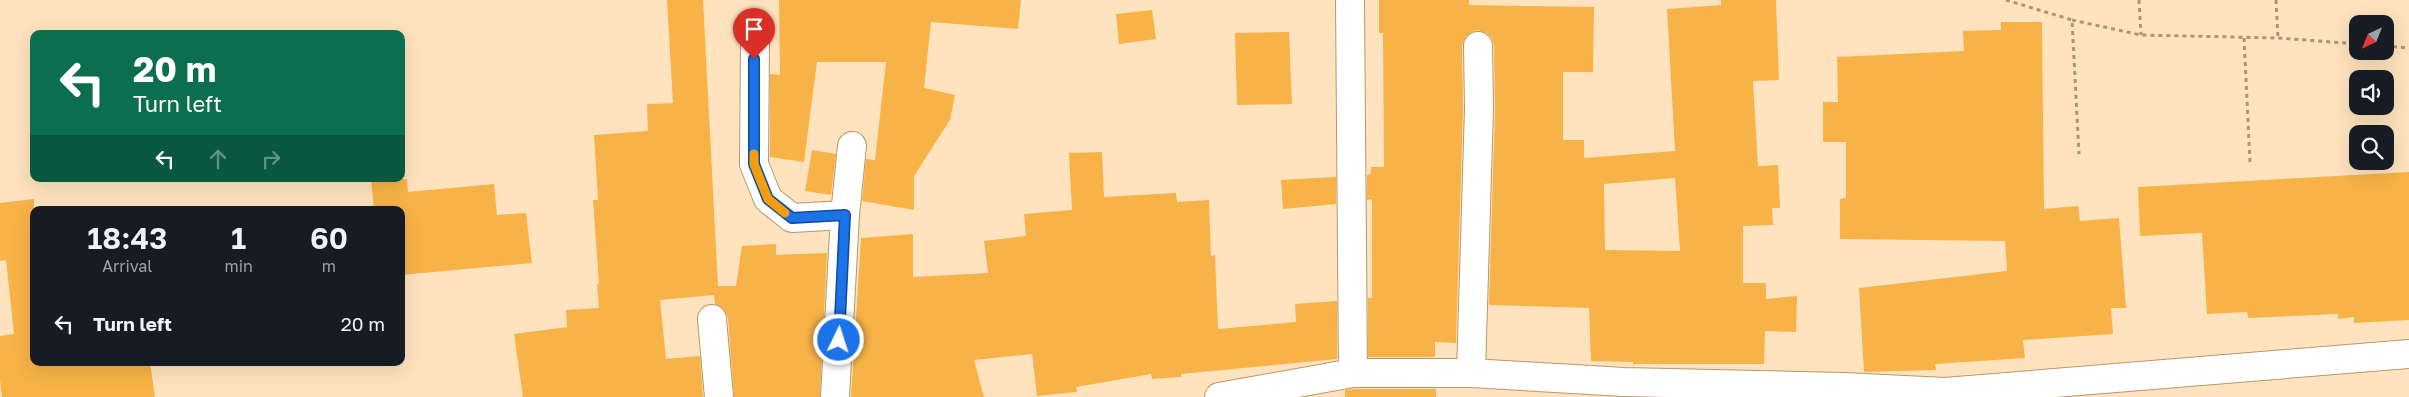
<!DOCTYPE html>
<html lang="en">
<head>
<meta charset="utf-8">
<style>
	:root { --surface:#171b24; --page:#242831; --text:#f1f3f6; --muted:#9ea1a6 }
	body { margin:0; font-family:"Golos Text",sans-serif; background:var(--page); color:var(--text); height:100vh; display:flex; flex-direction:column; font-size:19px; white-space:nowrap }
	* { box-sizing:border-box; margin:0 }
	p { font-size:16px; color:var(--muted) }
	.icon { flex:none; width:28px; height:28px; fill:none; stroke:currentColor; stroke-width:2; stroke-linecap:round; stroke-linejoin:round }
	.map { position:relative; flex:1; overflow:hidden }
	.panel { position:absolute; left:30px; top:206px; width:375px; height:160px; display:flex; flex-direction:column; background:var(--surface); border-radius:10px; box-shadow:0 5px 20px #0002 }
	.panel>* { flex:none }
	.guide { position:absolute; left:30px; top:30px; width:375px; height:152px; border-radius:10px; box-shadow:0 5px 20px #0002; background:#0b6e4f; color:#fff; overflow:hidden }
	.needle { width:32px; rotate:223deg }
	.tools { position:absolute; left:2349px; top:15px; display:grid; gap:10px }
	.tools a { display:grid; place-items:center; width:45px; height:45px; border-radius:10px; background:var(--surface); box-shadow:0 5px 20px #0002; font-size:25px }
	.pin { position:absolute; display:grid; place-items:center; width:42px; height:42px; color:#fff; margin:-51px -21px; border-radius:50% 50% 50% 0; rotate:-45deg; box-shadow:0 0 5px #0007 }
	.pin .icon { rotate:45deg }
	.me { position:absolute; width:55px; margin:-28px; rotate:4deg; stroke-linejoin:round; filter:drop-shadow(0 0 4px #0008) }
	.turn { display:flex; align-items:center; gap:18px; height:105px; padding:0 20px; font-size:22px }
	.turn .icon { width:65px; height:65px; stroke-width:2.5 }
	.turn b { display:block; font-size:35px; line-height:42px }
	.lanes { display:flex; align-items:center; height:48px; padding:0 20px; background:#0003; justify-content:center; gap:25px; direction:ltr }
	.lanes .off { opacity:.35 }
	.eta { display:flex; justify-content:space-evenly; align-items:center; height:85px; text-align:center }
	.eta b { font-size:30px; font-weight:600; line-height:35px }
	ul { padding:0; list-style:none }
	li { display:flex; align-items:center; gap:15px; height:65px; padding:0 20px }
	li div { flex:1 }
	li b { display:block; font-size:19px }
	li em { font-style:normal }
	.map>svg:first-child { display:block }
</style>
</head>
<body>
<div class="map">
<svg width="2409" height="397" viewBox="0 0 2409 397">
	<rect width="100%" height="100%" fill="#ffe3be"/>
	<!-- building -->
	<g fill="#f7b347" fill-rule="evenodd">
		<polygon points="667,0 703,0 718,286 736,286 742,246 776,244 776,255 827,253 820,397 734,397 728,318 724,310 715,304 714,295 660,300 666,359 700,356 703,397 523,397 514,334 567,327 566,310 599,308 597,284 599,284 593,200 598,200 594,135 648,131 647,104 673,103"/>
		<polygon points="779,0 1021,0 1018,29 931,22 924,88 955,95 950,120 914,176 914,210 862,201 866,159 875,160 886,62 817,62 804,162 770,157 770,74 780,75"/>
		<path d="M1379,0H1469V5L1594,7L1593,72H1563V140H1584V158L1675,151L1667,9L1721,5V0H1776L1779,80L1753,81L1758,166L1778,165L1780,208H1772L1773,225L1743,226V283H1766V299L1797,296L1796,332L1765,331L1764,364H1633V362L1591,361L1589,308L1489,305L1495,108L1494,46L1492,38L1486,33L1477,30L1470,33L1465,38L1462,46L1463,108L1456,343L1435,342V357H1368V298H1372V199L1367,200V175L1371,174V167H1384L1383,33H1379ZM1675,178L1680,251L1605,250L1604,184Z"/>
		<polygon points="1152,10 1156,39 1119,44 1116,14"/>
		<polygon points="2001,22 2042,22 2044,209 2078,206 2080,221 2119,218 2126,308 2111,308 2113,334 2023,340 2025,358 1935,364 1936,370 1864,372 1859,288 2007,271 2005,241 1840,239 1840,199 1846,198 1846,142 1823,142 1823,102 1838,102 1837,57 1964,51 1963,31 2001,30"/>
		<polygon points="1289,32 1292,104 1237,105 1235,33"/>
		<polygon points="812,150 836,154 831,195 805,191"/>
		<polygon points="1102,152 1104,197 1176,193 1177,202 1209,200 1211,256 1215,255 1218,329 1296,322 1295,304 1337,301 1337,359 1181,374 1181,377 1152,379 1151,374 1076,387 1077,392 1037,396 1032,354 974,360 984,397 851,397 861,238 913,234 913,277 988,273 984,241 1026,236 1024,214 1072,210 1069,153"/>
		<polygon points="2409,172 2409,320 2354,323 2354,317 2338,319 2338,314 2248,318 2247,312 2207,314 2202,233 2140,236 2138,187"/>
		<polygon points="1336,177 1336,204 1283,209 1281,180"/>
		<polygon points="371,179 407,179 408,192 494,184 497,215 526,213 532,263 401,275 401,210 374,210"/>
		<polygon points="34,199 34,362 150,362 155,397 2,397 0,380 0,336 14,334 6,260 0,261 0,203"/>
		<polygon points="1354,389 1436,389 1436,397 1345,397 1345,390"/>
	</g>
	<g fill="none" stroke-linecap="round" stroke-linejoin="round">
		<defs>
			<g id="minor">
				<polyline points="755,42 754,164 768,199 792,218 845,215"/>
				<polyline points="712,319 719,397"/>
				<polyline points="1353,373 1471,373 1624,382 1844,387 1945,392 2409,354"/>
				<polyline points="1471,373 1479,108 1478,46"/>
				<polyline points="835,397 845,215 852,146"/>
			</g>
			<polyline id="tertiary" points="1219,397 1353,373 1350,0"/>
		</defs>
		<!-- minor casing -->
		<use href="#minor" stroke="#b7976a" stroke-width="30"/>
		<!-- tertiary casing -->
		<use href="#tertiary" stroke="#b7976a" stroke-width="30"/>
		<!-- path -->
		<g stroke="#aa9477" stroke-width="3" stroke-dasharray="4 4" stroke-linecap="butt">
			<polyline points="2006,0 2072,20 2079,154"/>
			<polyline points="2139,0 2141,35"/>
			<polyline points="2276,0 2278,38"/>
			<polyline points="2072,20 2141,35 2278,38 2358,44"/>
			<polyline points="2244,38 2250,162"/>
			<polyline points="2385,46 2409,48"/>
		</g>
		<!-- minor -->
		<use href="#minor" stroke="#fff" stroke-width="28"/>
		<!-- tertiary -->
		<use href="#tertiary" stroke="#fff" stroke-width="28"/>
	</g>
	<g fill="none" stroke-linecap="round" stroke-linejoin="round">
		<defs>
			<polyline id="route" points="754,59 754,164 768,199 792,218 845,215 839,340"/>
		</defs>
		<!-- route casing -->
		<use href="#route" stroke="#114b97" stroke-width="12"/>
		<!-- route -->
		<use href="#route" stroke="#1a73e8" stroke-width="9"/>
		<!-- slow -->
		<polyline stroke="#f59e0b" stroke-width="9" points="754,154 754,164 768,199 785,213"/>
	</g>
</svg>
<div class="tools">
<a><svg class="needle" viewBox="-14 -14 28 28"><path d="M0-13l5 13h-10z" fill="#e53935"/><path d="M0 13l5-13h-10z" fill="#9ea1a6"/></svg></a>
<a><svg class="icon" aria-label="sound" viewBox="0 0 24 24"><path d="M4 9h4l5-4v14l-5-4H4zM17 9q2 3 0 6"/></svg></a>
<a><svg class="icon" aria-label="search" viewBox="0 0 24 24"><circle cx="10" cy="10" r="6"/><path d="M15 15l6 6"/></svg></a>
</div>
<div class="pin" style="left:754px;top:59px;background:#d93025"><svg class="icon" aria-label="arrive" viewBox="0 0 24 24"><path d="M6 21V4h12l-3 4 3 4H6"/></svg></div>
<svg class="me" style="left:839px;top:340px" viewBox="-20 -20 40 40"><circle r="17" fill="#1a73e8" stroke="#fff" stroke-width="3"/><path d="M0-11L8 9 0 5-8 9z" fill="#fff"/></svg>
<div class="guide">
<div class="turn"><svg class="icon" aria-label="left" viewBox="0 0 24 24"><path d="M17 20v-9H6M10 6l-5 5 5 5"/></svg><div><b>20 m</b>Turn left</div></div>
<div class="lanes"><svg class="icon" aria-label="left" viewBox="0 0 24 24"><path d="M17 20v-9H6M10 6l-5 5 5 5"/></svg><svg class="icon off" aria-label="ahead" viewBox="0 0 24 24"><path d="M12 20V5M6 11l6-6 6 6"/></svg><svg class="icon off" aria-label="right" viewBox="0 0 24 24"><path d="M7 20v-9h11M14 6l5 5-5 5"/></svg></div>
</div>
<section class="panel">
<div class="eta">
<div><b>18:43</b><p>Arrival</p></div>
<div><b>1</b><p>min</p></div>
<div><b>60</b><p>m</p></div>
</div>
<ul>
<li><svg class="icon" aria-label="left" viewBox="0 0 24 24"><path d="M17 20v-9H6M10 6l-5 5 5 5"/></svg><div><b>Turn left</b></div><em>20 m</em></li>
</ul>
</section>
</div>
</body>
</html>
